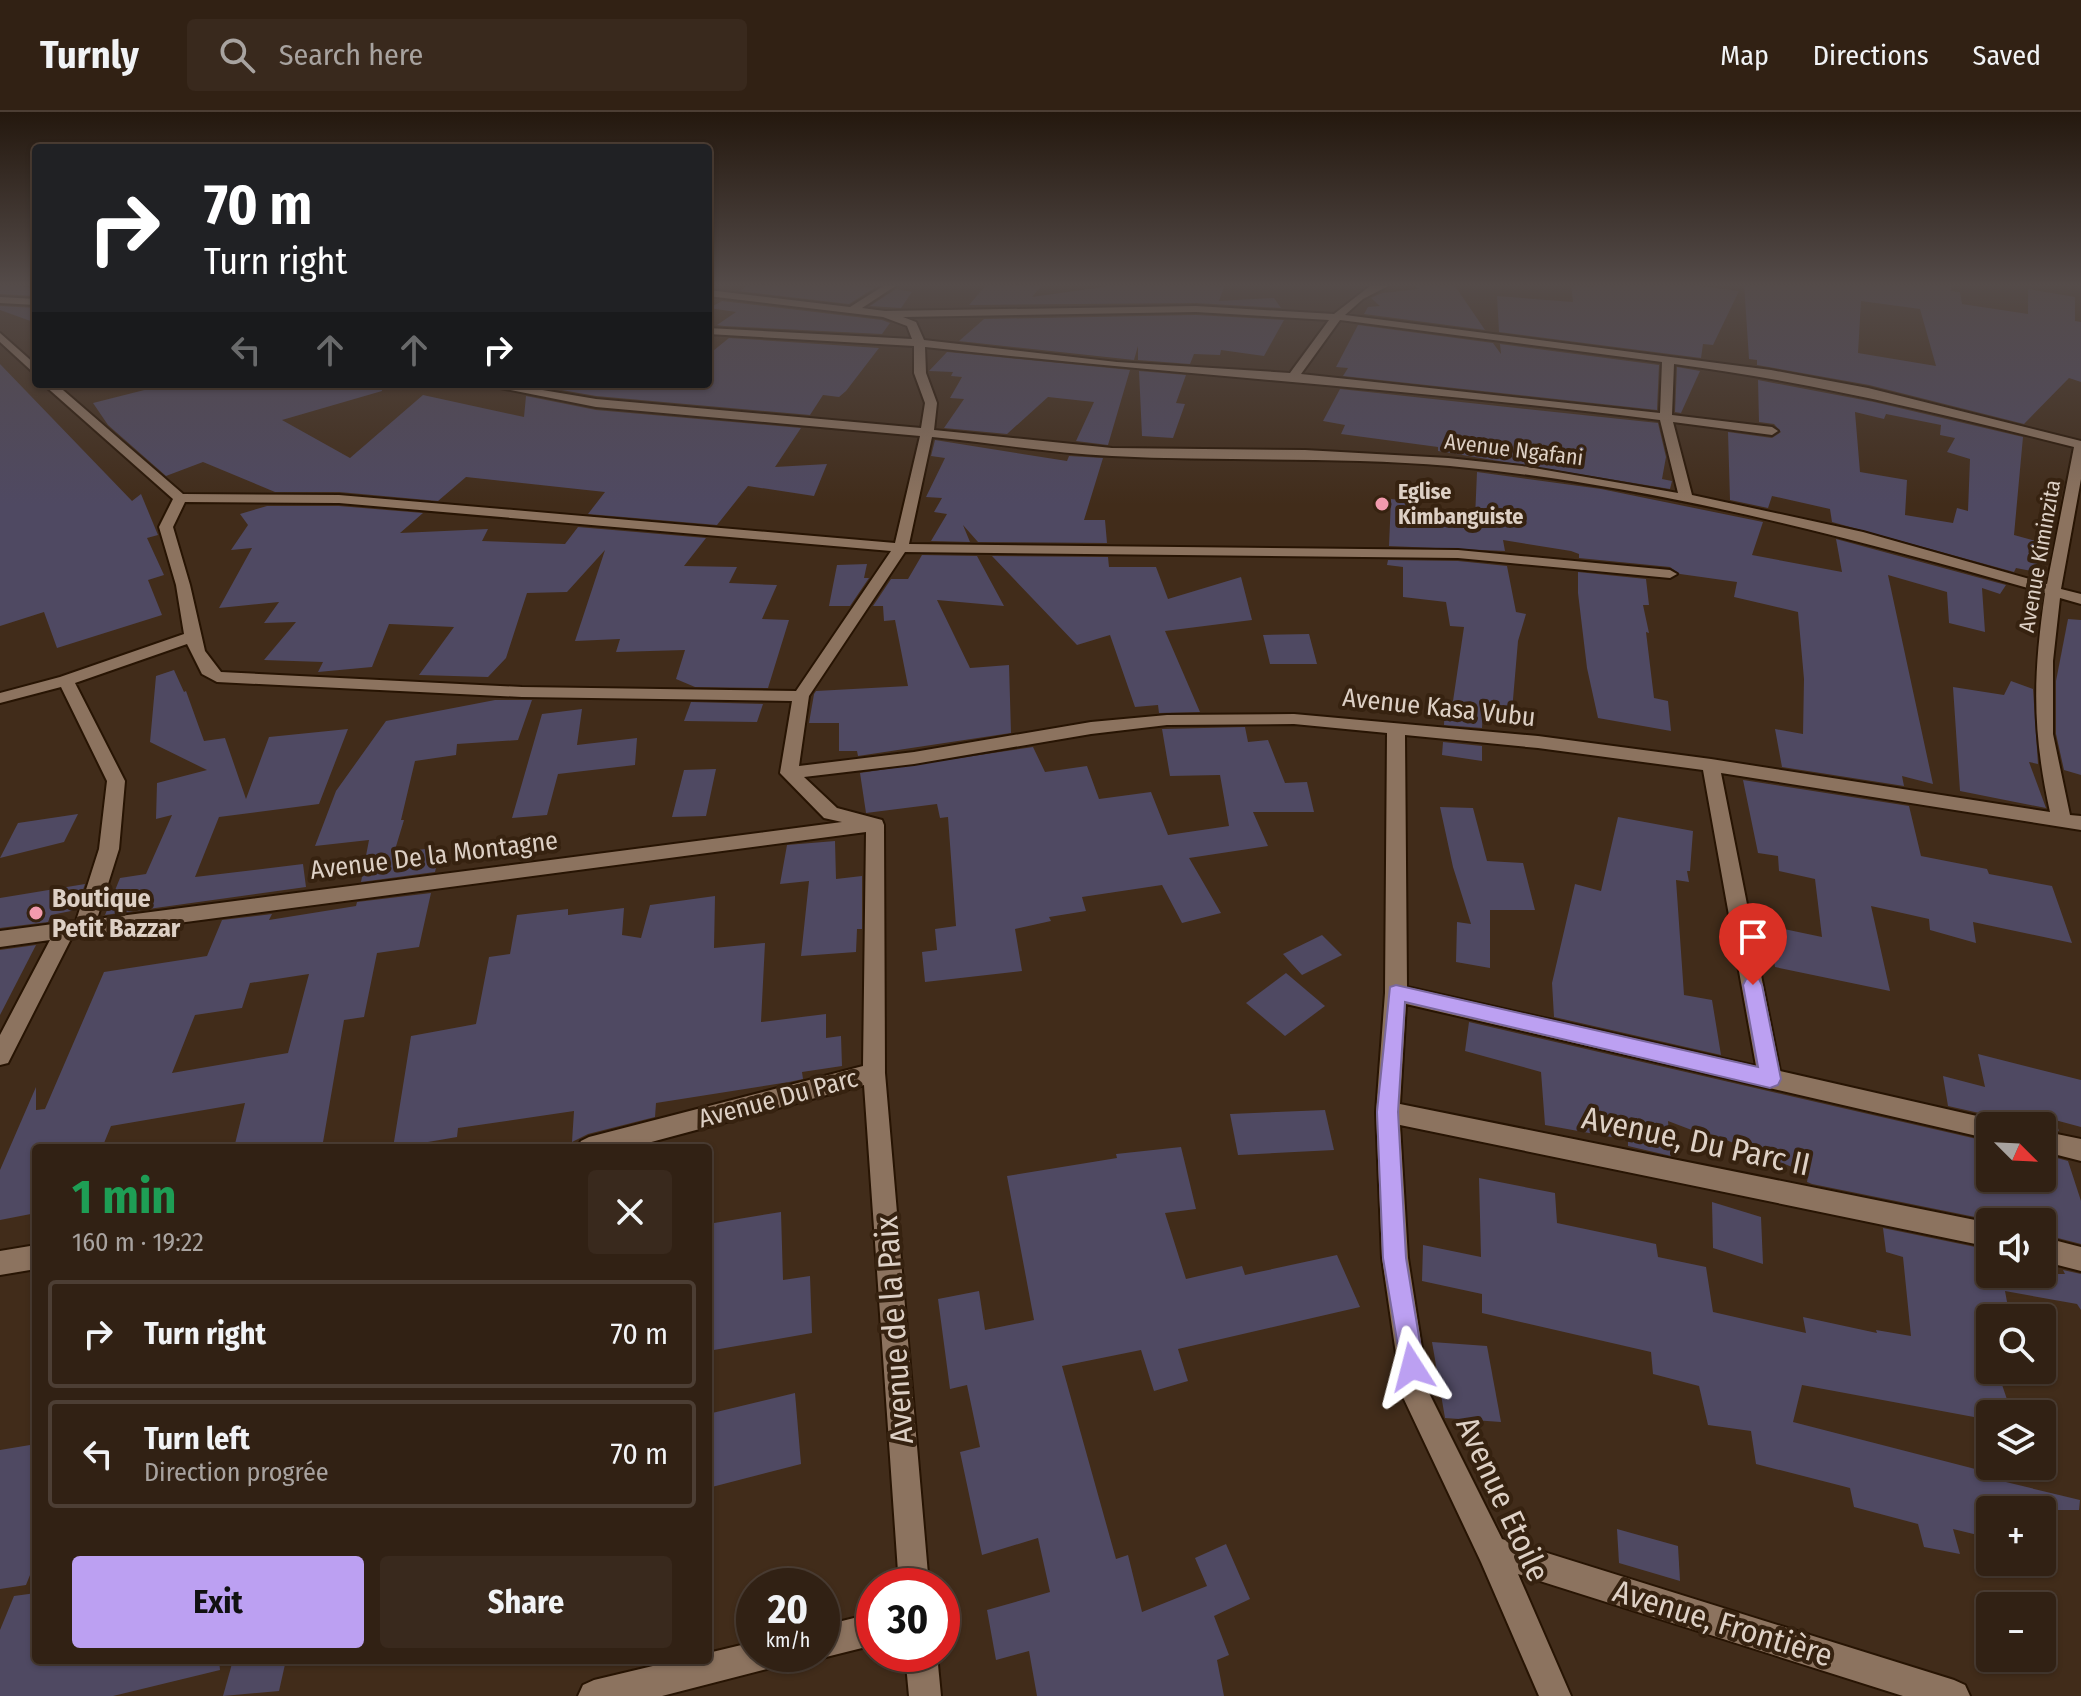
<!DOCTYPE html>
<html lang="en">
<head>
<meta charset="utf-8">
<style>
	:root { --surface:#312114; --page:#39291d; --text:#f1f3f6; --muted:#a8a3a0; --line:#4c3e34; --accent:#bca0f2 }
	body { margin:0; font-family:"Fira Sans Condensed",sans-serif; background:var(--page); color:var(--text); height:100vh; display:flex; flex-direction:column; font-size:30px; white-space:nowrap }
	* { box-sizing:border-box; margin:0 }
	p { font-size:26px; color:var(--muted) }
	.icon { flex:none; width:44px; height:44px; fill:none; stroke:currentColor; stroke-width:2; stroke-linecap:round; stroke-linejoin:round }
	.map { position:relative; flex:1; overflow:hidden }
	.panel { position:absolute; left:32px; top:1032px; width:680px; height:520px; display:flex; flex-direction:column; background:var(--surface); border-radius:8px; box-shadow:0 2px 6px #0004,0 0 0 2px var(--line) }
	.panel>* { flex:none }
	.banner { position:absolute; left:32px; top:32px; width:680px; height:244px; border-radius:8px; box-shadow:0 2px 6px #0004,0 0 0 2px var(--line); background:#202124; color:#fff; overflow:hidden }
	.needle { width:52px; rotate:114deg }
	.buttons { position:absolute; left:1976px; top:1000px; display:grid; gap:16px }
	.buttons a { display:grid; place-items:center; width:80px; height:80px; border-radius:8px; background:var(--surface); box-shadow:0 2px 6px #0004,0 0 0 2px var(--line); font-size:40px }
	.speed { position:absolute; left:736px; top:1456px; display:flex; gap:16px; font-size:40px; font-weight:700; text-align:center }
	.speed>* { display:grid; place-content:center; width:104px; height:104px; border-radius:50%; background:var(--surface); box-shadow:0 2px 6px #0004,0 0 0 2px var(--line); line-height:1 }
	.speed small { font-size:20px; font-weight:400 }
	.speed .limit { border:12px solid #d22; background:#fff; color:#111 }
	.pin { position:absolute; display:grid; place-items:center; width:68px; height:68px; color:#fff; margin:-82px -34px; border-radius:50% 50% 50% 0; rotate:-45deg; box-shadow:0 0 8px #0007 }
	.pin .icon { rotate:45deg }
	.me { position:absolute; width:88px; margin:-44px; rotate:351deg; stroke-linejoin:round; filter:drop-shadow(0 0 6px #0008) }
	.turn { display:flex; align-items:center; gap:28px; height:168px; padding:0 40px; font-size:36px }
	.turn .icon { width:104px; height:104px; stroke-width:2.5 }
	.turn b { display:block; font-size:56px; line-height:68px }
	.lanes { display:flex; align-items:center; height:76px; padding:0 40px; background:#0003; justify-content:center; gap:40px; direction:ltr }
	.lanes .off { opacity:.35 }
	.round { display:grid; place-items:center; flex:none; width:84px; height:84px; border-radius:8px; background:var(--page) }
	.summary { display:flex; align-items:center; justify-content:space-between; height:136px; padding:0 40px }
	h1 { font-size:48px; font-weight:700; line-height:60px; color:#1e9e55 }
	.button { display:flex; gap:16px; margin-top:auto; padding:16px 40px }
	.button a { flex:1; height:92px; border-radius:8px; background:var(--accent); color:#111; font-size:32px; font-weight:700; line-height:92px; text-align:center }
	.button a+a { background:var(--page); color:var(--text) }
	ul { padding:0; list-style:none }
	li { display:flex; align-items:center; gap:24px; height:108px; margin:0 16px 12px; padding:0 24px; border:4px solid var(--line); border-radius:8px }
	li div { flex:1 }
	li b { display:block; font-size:30px }
	li em { font-style:normal }
	header { display:flex; align-items:center; gap:48px; box-sizing:border-box; height:112px; padding:0 40px; background:var(--surface); border-bottom:2px solid var(--line) }
	header strong { font-size:38px }
	nav { display:flex; gap:44px; margin-inline-start:auto; font-size:28px }
	.search { width:560px; height:72px; background:var(--page); display:flex; align-items:center; gap:20px; box-sizing:border-box; padding:0 28px; border-radius:8px; color:var(--muted); font-size:30px }
	.map>svg:first-child { display:block }
</style>
</head>
<body>
<header>
<strong>Turnly</strong>
<div class="search"><svg class="icon" aria-label="search" viewBox="0 0 24 24"><circle cx="10" cy="10" r="6"/><path d="M15 15l6 6"/></svg>Search here</div>
<nav><a>Map</a><a>Directions</a><a>Saved</a></nav>
</header>
<div class="map">
<svg width="2081" height="1584" viewBox="0 0 2081 1584">
	<rect width="100%" height="100%" fill="#412c1a"/>
	<!-- building -->
	<g fill="#4f4962" fill-rule="evenodd">
		<polygon points="0,171 36,177 36,184 0,182"/>
		<polygon points="753,171 841,171 873,176 879,173 849,192 739,179"/>
		<polygon points="988,171 1044,171 1032,185 1103,175 1107,171 1193,171 1224,175 1219,189 1274,186 1281,196 1196,191 969,193"/>
		<polygon points="1413,171 1453,171 1485,218 1364,202 1368,195 1380,194 1371,186 1382,181 1419,177"/>
		<polygon points="1593,171 1677,171 1739,179 1713,233 1703,232 1701,246 1499,220 1497,184 1573,190 1571,173 1594,175"/>
		<path d="M1744,171H1951V179L1960,180L1962,192L2028,202V177L2075,185V209L2081,210V270L2069,266L2024,312L1869,273L1757,253V248L1749,247ZM1861,189L1920,197L1936,254L1858,241Z"/>
		<polygon points="896,177 912,180 901,196 870,194"/>
		<polygon points="722,189 882,208 890,211 882,222 724,214 717,213 736,200 709,196"/>
		<polygon points="0,194 36,196 36,211 0,198"/>
		<polygon points="1196,203 1284,208 1264,244 1221,238 1220,243 1194,242 1190,252 1138,248 1138,234 1134,248 959,229 984,207"/>
		<polygon points="1358,213 1493,231 1501,242 1500,232 1659,253 1657,298 1343,264 1348,256 1336,255"/>
		<polygon points="729,226 879,236 846,279 839,285 823,283 810,303 596,284 527,272 708,272 708,243"/>
		<polygon points="947,240 1130,258 1108,333 1076,329 1094,290 1048,285 1007,322 944,316 964,287 950,286 962,265 951,264 953,260 929,259"/>
		<polygon points="0,252 132,389 141,382 158,423 147,426 164,463 148,468 162,503 57,536 44,500 0,514"/>
		<polygon points="1677,255 1700,259 1681,301 1675,300"/>
		<polygon points="1139,259 1186,263 1176,291 1185,292 1173,326 1142,324"/>
		<path d="M1758,268L1874,290L2023,325L2014,423L2043,431L2036,460L2016,456L2014,460L1832,410L1830,397L1772,384L1768,396L1730,388L1728,320L1772,326L1781,320L1774,312L1759,310ZM1855,300L1884,307L1886,302L1941,313L1940,323L1955,326L1947,340L1970,347L1968,399L1957,396L1953,411L1905,403L1907,368L1860,360Z"/>
		<polygon points="168,272 381,272 382,279 282,308 350,346 423,283 524,305 526,284 596,298 801,316 775,355 827,352 814,384 748,374 717,413 588,402 605,380 466,365 438,389 339,380 275,380 203,350 166,364 108,313 93,291"/>
		<polygon points="1340,277 1658,311 1666,345 1662,367 1672,369 1670,377 1438,339 1438,335 1341,322 1345,313 1323,309"/>
		<polygon points="935,328 1067,349 1069,344 1103,346 1084,408 1105,408 1107,431 978,430 963,413 970,430 931,429 947,402 934,400 942,386 926,385 945,346 931,344"/>
		<polygon points="1477,360 1601,377 1763,410 1752,443 1842,460 1836,427 2006,473 2000,482 1982,476 1985,520 1949,511 1947,480 1888,463 1933,672 1902,664 1904,674 1782,655 1775,617 1803,622 1804,567 1798,500 1734,485 1737,470 1680,462 1670,455 1579,446 1579,442 1571,439 1503,428 1505,439 1389,434 1391,387 1417,390 1417,399 1475,406"/>
		<polygon points="267,394 339,394 423,401 400,421 488,417 482,429 565,432 578,415 706,426 684,454 737,455 729,471 777,473 762,507 789,508 768,576 695,575 676,567 685,538 616,540 620,527 575,529 605,438 567,480 527,481 506,546 488,565 419,563 454,515 389,512 372,555 318,560 323,550 264,548 296,510 264,511 279,490 219,496 252,436 231,438 248,413 240,402"/>
		<polygon points="922,443 977,444 1004,494 937,488 970,556 1009,553 1011,621 858,644 857,639 839,639 839,611 809,611 814,582 816,579 908,574 895,508 884,509 883,494 873,494 891,467 908,467"/>
		<polygon points="992,444 1108,445 1109,455 1156,455 1168,487 1241,465 1252,508 1165,519 1200,600 1159,601 1158,593 1135,595 1110,523 1077,533"/>
		<polygon points="1388,448 1458,449 1507,454 1516,500 1526,502 1518,529 1512,599 1483,593 1482,616 1444,613 1445,588 1453,589 1464,515 1450,514 1446,490 1403,485 1403,455 1387,453"/>
		<polygon points="867,452 864,466 869,466 850,494 829,494 837,453"/>
		<polygon points="1578,460 1646,467 1649,493 1643,493 1649,521 1646,520 1654,586 1668,589 1671,619 1598,606 1587,556 1578,481"/>
		<polygon points="2068,507 2081,508 2081,663 2064,658 2056,622 2056,569"/>
		<polygon points="1309,522 1317,552 1270,552 1263,523"/>
		<polygon points="174,558 184,580 186,579 204,629 225,626 246,687 269,625 348,617 319,692 219,705 195,765 303,752 306,775 105,803 120,766 146,762 172,703 156,707 157,671 207,658 150,630 156,564"/>
		<polygon points="2011,569 2033,577 2038,652 2029,650 2046,696 1960,679 1953,575 2004,583"/>
		<polygon points="495,588 532,588 518,628 457,632 456,643 415,649 401,708 404,708 394,741 441,735 435,760 361,770 369,728 315,734 336,679 386,609"/>
		<polygon points="691,590 763,592 757,610 684,609"/>
		<polygon points="582,597 577,633 637,626 635,653 558,662 547,703 512,706 542,602"/>
		<polygon points="1245,615 1248,630 1268,628 1285,671 1307,670 1314,700 1253,700 1268,734 1189,746 1221,801 1182,811 1162,773 1082,785 1086,799 1049,805 1051,809 1015,817 1022,859 925,870 922,840 937,838 935,817 956,814 948,705 940,706 937,692 866,701 860,661 1033,635 1045,660 1087,654 1099,687 1151,680 1168,723 1229,714 1220,663 1170,664 1162,617"/>
		<polygon points="1443,630 1482,634 1482,649 1442,643"/>
		<polygon points="716,657 706,704 672,705 684,658"/>
		<polygon points="1743,668 1909,694 1921,744 1987,757 1989,762 2052,774 2072,831 1973,810 1976,831 1930,818 1929,807 1871,794 1890,879 1775,855 1769,814 1822,825 1815,767 1779,759 1778,744 1758,741"/>
		<polygon points="1440,695 1473,696 1487,749 1523,751 1535,798 1490,798 1490,856 1456,850 1457,810 1471,812 1453,755"/>
		<polygon points="78,702 64,730 0,746 18,711"/>
		<polygon points="1618,705 1693,719 1690,759 1687,759 1689,770 1676,768 1684,883 1712,888 1721,943 1554,905 1552,871 1575,772 1601,779"/>
		<polygon points="835,729 836,767 862,764 862,817 857,817 856,840 801,844 809,769 780,772 787,733"/>
		<polygon points="85,772 76,798 51,803 48,810 0,816 0,786"/>
		<path d="M431,781L419,835L377,841L364,905L344,908L322,1036H234L245,991L111,1014L102,1036H36V1101L0,1108V1058L36,975V998L45,997L104,860L207,844L222,808L272,802L269,808L356,794L357,790ZM309,862L288,941L172,961L195,903L242,896L250,871Z"/>
		<polygon points="715,784 714,836 765,831 761,910 826,902 826,926 841,924 842,954 802,960 803,967 789,970 656,991 655,1005 588,1022 572,1030 574,999 458,1016 457,1025 393,1036 411,924 476,912 489,845 510,842 517,803 568,797 568,803 624,796 622,823 641,826 650,793"/>
		<polygon points="1322,823 1342,843 1302,863 1283,842"/>
		<polygon points="36,833 0,903 0,838"/>
		<polygon points="1286,861 1325,894 1285,924 1246,891"/>
		<polygon points="1469,910 1990,1030 1990,1066 2042,1066 2042,1042 2068,1049 2081,1089 2081,1132 2050,1124 2044,1110 1990,1096 1990,1108 1812,1072 1807,1070 1808,1064 1792,1058 1792,1055 1719,1025 1718,1028 1668,1009 1671,1044 1628,1034 1628,1028 1545,1013 1541,960 1465,939"/>
		<polygon points="1978,942 2081,968 2081,1015 2055,1008 2059,1019 1948,994 1943,964 1985,975"/>
		<polygon points="1325,998 1334,1038 1238,1043 1230,1002"/>
		<polygon points="1181,1035 1196,1097 1165,1101 1186,1167 1242,1154 1245,1163 1337,1143 1360,1195 1178,1237 1188,1269 1154,1279 1141,1238 1062,1254 1116,1447 1128,1443 1142,1500 1207,1474 1195,1446 1226,1432 1250,1487 1214,1504 1229,1543 1217,1548 1224,1584 1037,1584 1029,1539 996,1548 987,1498 1050,1480 1038,1426 982,1443 960,1340 980,1335 967,1273 950,1277 938,1187 979,1179 985,1218 1034,1208 1007,1064 1117,1046 1116,1042"/>
		<polygon points="1479,1066 1555,1081 1557,1111 1656,1132 1658,1145 1706,1155 1713,1200 1806,1221 1803,1205 1877,1221 1876,1218 1911,1224 1903,1145 1886,1140 1883,1116 1990,1138 1990,1162 2065,1162 2063,1158 2081,1162 2081,1198 2077,1192 2005,1179 2010,1206 1990,1206 1990,1258 1997,1258 2012,1302 1990,1302 1990,1308 1802,1273 1793,1310 1983,1359 1985,1365 2080,1388 2079,1398 1990,1398 1990,1426 1953,1417 1960,1442 1924,1435 1918,1412 1854,1395 1850,1376 1756,1352 1751,1319 1708,1313 1699,1274 1653,1262 1651,1240 1482,1201 1482,1182 1422,1169 1423,1133 1481,1145"/>
		<polygon points="1712,1090 1761,1105 1763,1152 1713,1136"/>
		<polygon points="781,1100 783,1168 810,1164 812,1221 708,1239 708,1112"/>
		<polygon points="1432,1230 1487,1234 1501,1310 1445,1306"/>
		<polygon points="795,1281 801,1352 708,1376 708,1302"/>
		<polygon points="36,1332 36,1448 26,1473 0,1477 0,1338"/>
		<polygon points="1617,1417 1678,1434 1680,1469 1619,1451"/>
		<polygon points="36,1481 36,1548 219,1548 220,1558 113,1584 0,1584 0,1518 14,1484"/>
		<polygon points="233,1548 286,1548 279,1579 223,1584"/>
	</g>
	<g fill="none" stroke-linecap="round" stroke-linejoin="round">
		<defs>
			<g id="street">
				<path d="M888,171H900L862,196L885,199L1196,194L1334,202L1370,174L1394,171L1363,187L1345,203L1771,258L1868,276L2081,329V367L2061,477L2081,482V492L2060,486L2053,549V622L2070,703L2081,704V718L1721,661L1780,959L1990,1007L2000,1014H1990V1027L1406,892L1400,992L1990,1111V1135L1400,1013L1408,1146L1429,1281L1502,1427L1954,1568L1965,1573L1970,1584H1903L1518,1462L1571,1584H1539L1481,1450L1402,1283L1382,1146L1376,1000L1385,881L1387,621L1294,612L1167,613L1091,622L914,652L804,665L837,696L882,708L884,713L885,961L929,1474H899L864,973L629,1036H577L581,1029L589,1025L863,954L866,720L72,825L8,951L0,953V923L50,828L0,835V819L76,809L99,737L107,669L61,575L0,591V581L60,565L184,522L176,473L159,415L173,387L43,272H56L183,382L339,383L895,431L920,324L596,295L480,272H507L596,287L921,316L925,291L914,261V234L708,222V216L912,227L907,214L883,205L708,184V178L850,195ZM1196,200L1329,208L1290,261L1117,250L924,228L916,210L903,205ZM1340,208L1662,250L1660,301L1301,262ZM925,235C1170,262 1416,277 1660,308L1678,381L1522,354L1448,346L1305,338L1112,336L934,318L937,291L926,261ZM1674,252C1812,270 1939,301 2074,335L2047,472L1863,420L1692,383L1673,310L1772,323L1778,319L1772,315L1672,303ZM932,325C992,331 1052,341 1112,344C1225,350 1338,344 1450,354C1653,373 1850,425 2045,481C2033,564 2032,618 2050,700L1711,647L1538,624L1294,602L1167,603L1091,610L914,640L799,654L809,584L905,440L1458,446L1670,466L1677,462L1670,458L1458,438L909,432ZM185,390L339,391L891,439L796,579L522,575L221,560L205,539L190,473L173,415ZM187,532L202,562L217,570L522,585L792,589L780,661L824,706L842,710L97,807L119,737L125,669L75,571ZM1405,623L1538,636L1703,658L1756,954L1407,875Z"/>
				<polygon points="0,185 36,187 36,193 0,191"/>
				<polygon points="0,221 36,253 36,263 0,230"/>
				<polygon points="2042,1019 2081,1027 2081,1049 2042,1039"/>
				<polygon points="2042,1125 2081,1135 2081,1159 2042,1149"/>
				<polygon points="36,1133 36,1157 0,1163 0,1139"/>
				<polygon points="874,1501 874,1533 822,1546 813,1542 822,1542 822,1514"/>
				<polygon points="754,1530 754,1542 787,1542 782,1553 662,1584 578,1584 583,1573 594,1568 678,1548 708,1548 708,1541"/>
				<polygon points="905,1542 937,1542 941,1584 909,1584"/>
			</g>
		</defs>
		<!-- street casing -->
		<use href="#street" stroke="#271403" stroke-width="4"/>
		<!-- street -->
		<use href="#street" fill="#8c735f" fill-rule="evenodd"/>
	</g>
	<!-- sky -->
	<linearGradient id="sky" x2="0" y2="1"><stop stop-color="#24180e"/><stop offset="0.44" stop-color="#544b49"/><stop offset="1" stop-color="#544b49" stop-opacity="0"/></linearGradient>
	<rect width="2081" height="393" fill="url(#sky)"/>
	<!-- route -->
	<polygon fill="#bca0f2" stroke="#7a689d" stroke-width="2" points="1753,865 1759,867 1762,873 1781,967 1778,973 1770,976 1405,890 1398,1000 1406,1146 1424,1255 1421,1264 1412,1268 1403,1264 1383,1146 1377,1000 1390,875 1396,873 1758,955 1743,873 1746,867"/>
	<!-- markers -->
	<g fill="#f29aad" stroke="#362210" stroke-width="3">
		<circle cx="1382" cy="392" r="8"/>
		<circle cx="36" cy="801" r="8"/>
	</g>
	<g text-anchor="middle" stroke-width="8" stroke-linejoin="round" paint-order="stroke">
		<!-- far-street labels -->
		<g font-size="22" fill="#ddd0c5" stroke="#362210">
			<text transform="translate(1514 337) rotate(7)" y="8">Avenue Ngafani</text>
			<text transform="translate(2039 444) rotate(-80)" y="8">Avenue Kiminzita</text>
		</g>
		<!-- far-poi labels -->
		<g font-size="22" font-weight="bold" fill="#ddd0c5" stroke="#362210" text-anchor="start">
			<text x="1398" y="387">Eglise<tspan x="1398" dy="25">Kimbanguiste</tspan></text>
		</g>
		<!-- street labels -->
		<g font-size="26" fill="#ddd0c5" stroke="#362210">
			<text transform="translate(1439 595) rotate(6)" y="9">Avenue Kasa Vubu</text>
			<text transform="translate(434 743) rotate(-7)" y="9">Avenue De la Montagne</text>
			<text transform="translate(778 986) rotate(-15)" y="9">Avenue Du Parc</text>
		</g>
		<!-- poi labels -->
		<g font-size="26" font-weight="bold" fill="#ddd0c5" stroke="#362210" text-anchor="start">
			<text x="52" y="795">Boutique<tspan x="52" dy="30">Petit Bazzar</tspan></text>
		</g>
		<!-- near-street labels -->
		<g font-size="32" fill="#ddd0c5" stroke="#362210">
			<text transform="translate(1696 1029) rotate(12)" y="11">Avenue, Du Parc II</text>
			<text transform="translate(894 1218) rotate(-94)" y="11">Avenue de la Paix</text>
			<text transform="translate(1503 1387) rotate(65)" y="11">Avenue Etoile</text>
			<text transform="translate(1723 1511) rotate(17)" y="11">Avenue, Frontière</text>
		</g>
	</g>
</svg>
<div class="buttons">
<a><svg class="needle" viewBox="-14 -14 28 28"><path d="M0-13l5 13h-10z" fill="#e53935"/><path d="M0 13l5-13h-10z" fill="#a8a3a0"/></svg></a>
<a><svg class="icon" aria-label="sound" viewBox="0 0 24 24"><path d="M4 9h4l5-4v14l-5-4H4zM17 9q2 3 0 6"/></svg></a>
<a><svg class="icon" aria-label="search" viewBox="0 0 24 24"><circle cx="10" cy="10" r="6"/><path d="M15 15l6 6"/></svg></a>
<a><svg class="icon" aria-label="layers" viewBox="0 0 24 24"><path d="M12 4l9 5-9 5-9-5zM3 14l9 5 9-5"/></svg></a>
<a>+</a>
<a>−</a>
</div>
<div class="speed"><div>20<small>km/h</small></div><div class="limit">30</div></div>
<div class="pin" style="left:1753px;top:873px;background:#d93025"><svg class="icon" aria-label="arrive" viewBox="0 0 24 24"><path d="M6 21V4h12l-3 4 3 4H6"/></svg></div>
<svg class="me" style="left:1412px;top:1255px" viewBox="-20 -20 40 40"><path d="M0-17L14 15 0 8-14 15z" fill="#bca0f2" stroke="#fff" stroke-width="4"/></svg>
<div class="banner">
<div class="turn"><svg class="icon" aria-label="right" viewBox="0 0 24 24"><path d="M7 20v-9h11M14 6l5 5-5 5"/></svg><div><b>70 m</b>Turn right</div></div>
<div class="lanes"><svg class="icon off" aria-label="left" viewBox="0 0 24 24"><path d="M17 20v-9H6M10 6l-5 5 5 5"/></svg><svg class="icon off" aria-label="ahead" viewBox="0 0 24 24"><path d="M12 20V5M6 11l6-6 6 6"/></svg><svg class="icon off" aria-label="ahead" viewBox="0 0 24 24"><path d="M12 20V5M6 11l6-6 6 6"/></svg><svg class="icon" aria-label="right" viewBox="0 0 24 24"><path d="M7 20v-9h11M14 6l5 5-5 5"/></svg></div>
</div>
<section class="panel">
<div class="summary"><div><h1>1 min</h1><p>160 m · 19:22</p></div><a class="round"><svg class="icon" aria-label="close" viewBox="0 0 24 24"><path d="M6 6l12 12M18 6L6 18"/></svg></a></div>
<ul>
<li><svg class="icon" aria-label="right" viewBox="0 0 24 24"><path d="M7 20v-9h11M14 6l5 5-5 5"/></svg><div><b>Turn right</b></div><em>70 m</em></li>
<li><svg class="icon" aria-label="left" viewBox="0 0 24 24"><path d="M17 20v-9H6M10 6l-5 5 5 5"/></svg><div><b>Turn left</b><p>Direction progrée</p></div><em>70 m</em></li>
</ul>
<div class="button"><a>Exit</a><a>Share</a></div>
</section>
</div>
</body>
</html>
